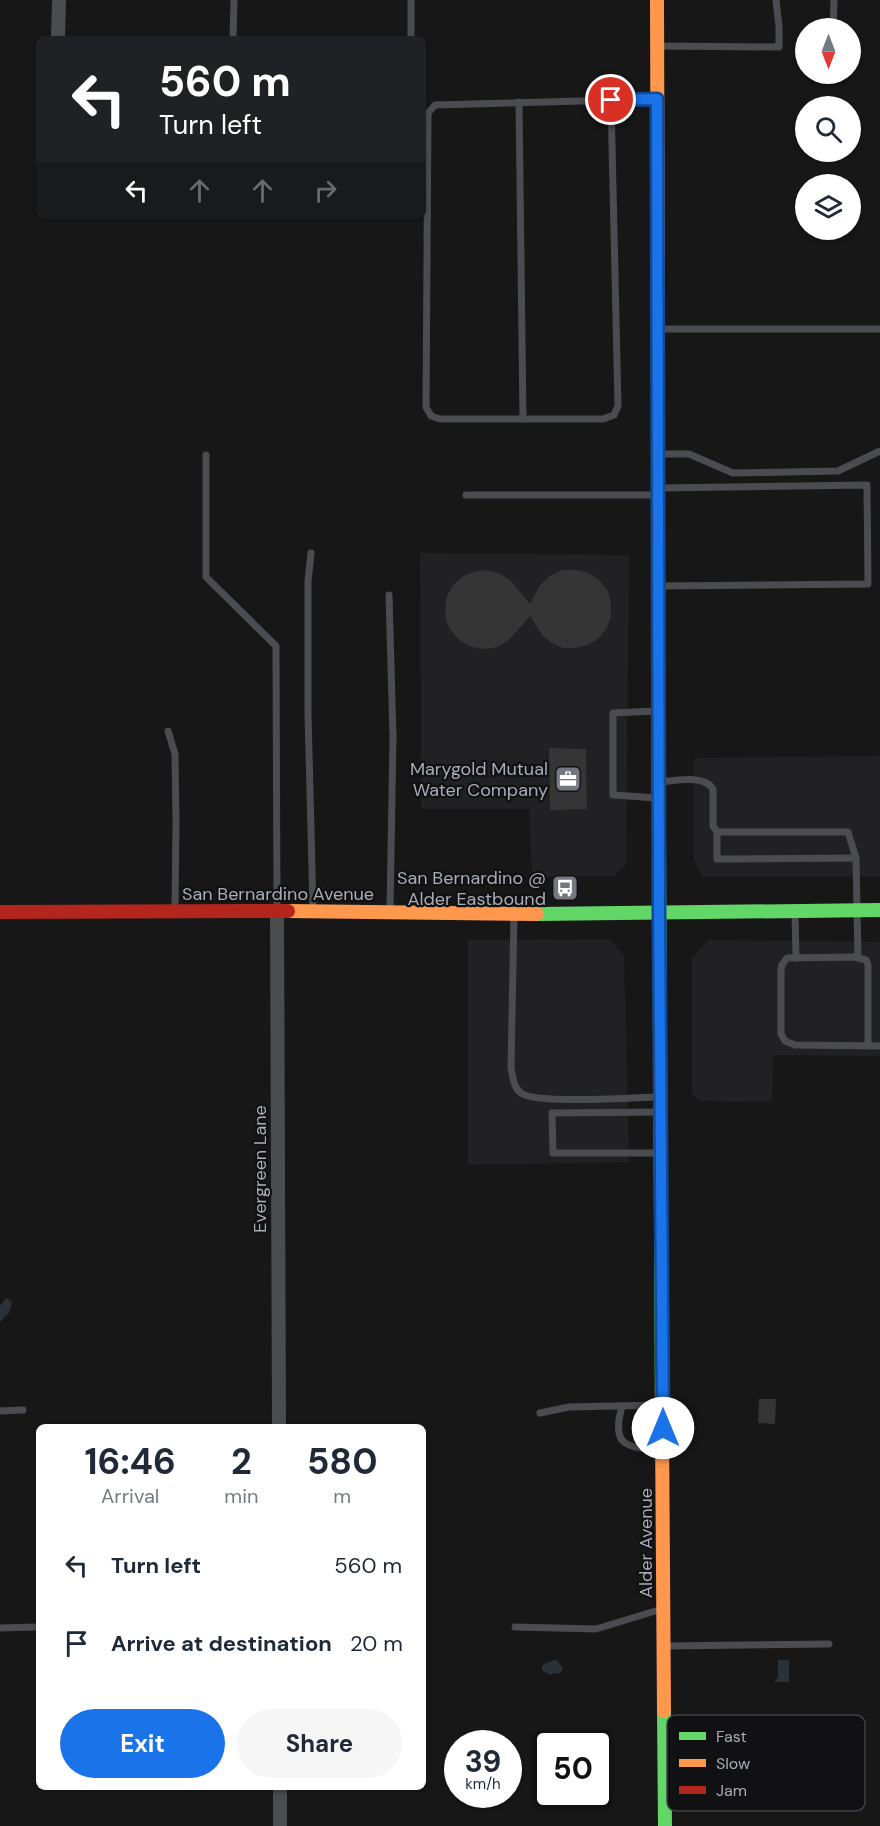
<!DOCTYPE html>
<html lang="en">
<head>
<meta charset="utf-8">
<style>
	:root { --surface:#fff; --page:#f6f6f7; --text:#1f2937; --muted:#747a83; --accent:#1a73e8 }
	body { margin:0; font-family:"DM Sans",sans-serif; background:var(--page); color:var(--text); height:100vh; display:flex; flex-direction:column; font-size:22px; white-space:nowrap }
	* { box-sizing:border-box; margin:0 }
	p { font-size:20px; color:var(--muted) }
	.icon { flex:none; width:33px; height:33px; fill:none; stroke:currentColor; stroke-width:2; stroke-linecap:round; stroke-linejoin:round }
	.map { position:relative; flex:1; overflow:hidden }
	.drawer { position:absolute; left:36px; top:1424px; width:390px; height:366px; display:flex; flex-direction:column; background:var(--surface); border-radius:9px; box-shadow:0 2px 4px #0004 }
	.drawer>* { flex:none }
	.hud { position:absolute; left:36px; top:36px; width:390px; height:183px; border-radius:9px; box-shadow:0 2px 4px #0004; background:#202124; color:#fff; overflow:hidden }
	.needle { width:39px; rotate:180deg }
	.fabs { position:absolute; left:795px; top:18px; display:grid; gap:12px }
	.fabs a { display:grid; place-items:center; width:66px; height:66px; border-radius:50%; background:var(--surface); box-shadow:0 2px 4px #0004; font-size:30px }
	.speed { position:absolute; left:444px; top:1730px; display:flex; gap:12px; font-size:30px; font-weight:700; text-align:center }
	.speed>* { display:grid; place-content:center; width:78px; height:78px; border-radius:50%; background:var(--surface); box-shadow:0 2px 4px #0004; line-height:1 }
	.speed small { font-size:15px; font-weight:400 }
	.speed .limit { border:3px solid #111; border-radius:9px; background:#fff; color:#111 }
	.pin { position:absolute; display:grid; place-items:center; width:51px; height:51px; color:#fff; margin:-26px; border:3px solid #fff; border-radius:50%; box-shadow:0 2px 6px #0007 }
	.me { position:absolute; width:66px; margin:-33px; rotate:0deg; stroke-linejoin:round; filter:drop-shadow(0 0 4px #0008) }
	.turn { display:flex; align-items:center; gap:21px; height:126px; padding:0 24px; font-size:27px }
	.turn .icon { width:78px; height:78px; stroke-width:2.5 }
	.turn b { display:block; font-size:42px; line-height:51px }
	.lanes { display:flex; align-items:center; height:57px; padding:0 24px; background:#0003; justify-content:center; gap:30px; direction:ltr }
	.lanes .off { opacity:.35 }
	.eta { display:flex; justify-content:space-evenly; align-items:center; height:102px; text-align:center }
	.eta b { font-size:36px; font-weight:700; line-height:42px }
	.button { display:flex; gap:12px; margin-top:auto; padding:12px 24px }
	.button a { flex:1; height:69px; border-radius:36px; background:var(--accent); color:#fff; font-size:24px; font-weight:700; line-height:69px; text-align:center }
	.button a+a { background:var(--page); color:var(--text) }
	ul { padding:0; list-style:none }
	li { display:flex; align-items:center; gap:18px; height:78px; padding:0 24px }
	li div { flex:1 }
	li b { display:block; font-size:22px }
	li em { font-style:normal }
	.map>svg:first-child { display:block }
</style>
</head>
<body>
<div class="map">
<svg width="880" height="1826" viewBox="0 0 880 1826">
	<rect width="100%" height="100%" fill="#171717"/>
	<!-- built -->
	<g fill="#212123">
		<polygon points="420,553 629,555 626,865 615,876 532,877 529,809 421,809"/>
		<polygon points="880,756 880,877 703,877 694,860 694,758"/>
		<polygon points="610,939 624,956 629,1162 468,1165 468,940"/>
		<polygon points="708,940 880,942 880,1056 773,1055 772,1102 700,1101 692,1094 692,958"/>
	</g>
	<!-- water -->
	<g fill="#2a3239">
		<polygon points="6,1298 12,1302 9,1313 0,1322 0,1306"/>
		<polygon points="554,1660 558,1661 563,1669 560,1673 555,1673 550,1675 542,1670 542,1665"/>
		<polygon points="778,1660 789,1660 789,1682 775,1682 775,1680 778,1678"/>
	</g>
	<!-- building -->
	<g fill="#353536">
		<polygon points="486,570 498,573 510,580 530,604 540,585 550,576 562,570 576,570 589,573 600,581 608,591 611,603 611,616 607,628 599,638 588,645 576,648 563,648 552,643 542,635 530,616 509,640 498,647 484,649 472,647 460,641 452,632 446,621 445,609 447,596 453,585 462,577 473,572"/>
		<polygon points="549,748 586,749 587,809 550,810"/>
		<polygon points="759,1399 776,1399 775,1424 758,1423"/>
	</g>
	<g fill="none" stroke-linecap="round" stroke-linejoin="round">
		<!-- lane -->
		<g stroke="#4b4c50" stroke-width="7">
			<polyline points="833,28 834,0"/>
			<polyline points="233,39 234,0"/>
			<polyline points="411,39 411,0"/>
			<polyline points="658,46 779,47 779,27 776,0"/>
			<path d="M611,100L618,406L614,415L603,419H440L431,416L426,407L428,113L435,105C508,103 581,101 655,99"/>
			<polyline points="519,102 523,419"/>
			<polyline points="661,329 880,329"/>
			<polyline points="661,454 689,454 733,473 838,471 880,451"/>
			<polyline points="206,455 206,577 276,646 277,909"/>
			<polyline points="659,488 867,485 868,584 659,586"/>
			<polyline points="466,495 656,495"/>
			<polyline points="311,553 308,581 308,713 313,909"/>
			<polyline points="389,595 393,737 390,909"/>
			<polyline points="656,711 613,713 613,795 657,798"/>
			<polyline points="168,731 175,754 176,822 175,909"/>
			<path d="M660,782C675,781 704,774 713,789V826L717,832V859L856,858"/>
			<polyline points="717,832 848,832 856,858 858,958"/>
			<polyline points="795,913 796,958"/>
			<path d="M514,914L511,1068C513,1077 513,1087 521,1093C537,1105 635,1097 660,1097"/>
			<polyline points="868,1046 868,965 866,960 855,957 787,958 782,965 781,970 781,1034 785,1041 795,1045 880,1046"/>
			<polyline points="659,1112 552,1113 553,1153 660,1153"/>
			<path d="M622,1406C611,1447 626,1447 661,1450"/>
			<polyline points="0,1411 23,1410"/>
			<polyline points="540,1413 569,1407 661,1405"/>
			<polyline points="515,1627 596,1629 662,1609"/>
			<polyline points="0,1628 35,1627"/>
			<polyline points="665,1646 829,1644"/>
		</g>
		<!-- street -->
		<g stroke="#4b4c50" stroke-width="14">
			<polyline points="58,39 59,0"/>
			<polyline points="277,912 279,1426"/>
			<polyline points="280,1786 280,1826"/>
		</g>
		<!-- fast -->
		<g stroke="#63d668" stroke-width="14">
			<polyline points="658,639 662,1427"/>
			<polyline points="537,914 880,910"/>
			<polyline points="664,1711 665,1826"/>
		</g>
		<!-- slow -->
		<g stroke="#ff974d" stroke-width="14">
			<polyline points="657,0 658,325"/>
			<polyline points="288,911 537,914"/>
			<polyline points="662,1427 664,1711"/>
		</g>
		<!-- jam -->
		<g stroke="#b3261e" stroke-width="14">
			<polyline points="658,325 658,639"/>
			<polyline points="0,912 288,911"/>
		</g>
	</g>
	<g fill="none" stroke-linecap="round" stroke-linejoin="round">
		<defs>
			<polyline id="route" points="611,100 657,99 659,913 663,1428"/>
		</defs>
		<!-- route casing -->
		<use href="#route" stroke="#114b97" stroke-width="15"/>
		<!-- route -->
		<use href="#route" stroke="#1a73e8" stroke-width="10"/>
	</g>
	<!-- icons -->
	<defs>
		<symbol id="office-square" viewBox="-11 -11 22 22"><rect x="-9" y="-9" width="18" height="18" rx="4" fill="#757880" stroke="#111113"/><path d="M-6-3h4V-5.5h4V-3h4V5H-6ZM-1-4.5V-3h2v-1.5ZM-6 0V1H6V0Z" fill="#fff"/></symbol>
		<symbol id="bus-square" viewBox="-11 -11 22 22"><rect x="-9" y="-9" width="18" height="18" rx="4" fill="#757880" stroke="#111113"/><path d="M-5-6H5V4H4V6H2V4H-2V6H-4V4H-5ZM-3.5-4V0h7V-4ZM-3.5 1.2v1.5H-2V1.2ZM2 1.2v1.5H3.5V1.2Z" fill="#fff"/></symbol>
	</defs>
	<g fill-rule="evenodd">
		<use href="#office-square" x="553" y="764" width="30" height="30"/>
		<use href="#bus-square" x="550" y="873" width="30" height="30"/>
	</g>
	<g text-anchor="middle" stroke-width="4.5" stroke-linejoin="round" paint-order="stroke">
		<!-- poi labels -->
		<g font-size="18" fill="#a8adb8" stroke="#111113" text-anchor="end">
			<text x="548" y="775">Marygold Mutual<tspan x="548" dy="21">Water Company</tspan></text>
			<text x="546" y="884">San Bernardino @<tspan x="546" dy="21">Alder Eastbound</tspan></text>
		</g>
		<!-- street labels -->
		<g font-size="18" fill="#a8adb8" stroke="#111113">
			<text x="278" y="900">San Bernardino Avenue</text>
			<text transform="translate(260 1169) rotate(-90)" y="6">Evergreen Lane</text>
			<text transform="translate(646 1543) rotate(-90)" y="6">Alder Avenue</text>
		</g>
	</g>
	<!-- legend -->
	<rect x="667" y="1715" width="198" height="96" rx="9" fill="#111113" stroke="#3e4045" stroke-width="1.5"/>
	<rect x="679" y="1732" width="27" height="8" fill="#63d668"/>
	<rect x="679" y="1759" width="27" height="8" fill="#ff974d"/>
	<rect x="679" y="1786" width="27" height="8" fill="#b3261e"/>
	<g font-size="16" fill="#a8adb8">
		<text x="716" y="1742">Fast</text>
		<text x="716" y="1769">Slow</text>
		<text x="716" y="1796">Jam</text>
	</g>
</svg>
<div class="fabs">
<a><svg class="needle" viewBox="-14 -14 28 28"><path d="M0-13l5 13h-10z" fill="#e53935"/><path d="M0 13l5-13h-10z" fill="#747a83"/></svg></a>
<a><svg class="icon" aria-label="search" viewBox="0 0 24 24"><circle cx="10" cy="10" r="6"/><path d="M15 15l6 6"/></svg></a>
<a><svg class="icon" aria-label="layers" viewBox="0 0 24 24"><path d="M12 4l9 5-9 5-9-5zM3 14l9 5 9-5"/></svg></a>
</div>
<div class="speed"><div>39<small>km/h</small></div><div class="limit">50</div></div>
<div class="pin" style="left:611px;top:100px;background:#d93025"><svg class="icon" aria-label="arrive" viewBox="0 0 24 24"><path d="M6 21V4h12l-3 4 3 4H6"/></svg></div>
<svg class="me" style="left:663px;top:1428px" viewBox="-20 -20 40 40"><circle r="19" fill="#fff"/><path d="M0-13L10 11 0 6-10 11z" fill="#1a73e8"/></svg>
<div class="hud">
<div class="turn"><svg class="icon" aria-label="left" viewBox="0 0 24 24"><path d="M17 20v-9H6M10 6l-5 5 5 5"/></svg><div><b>560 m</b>Turn left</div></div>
<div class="lanes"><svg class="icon" aria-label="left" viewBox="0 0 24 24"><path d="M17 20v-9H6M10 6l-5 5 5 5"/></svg><svg class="icon off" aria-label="ahead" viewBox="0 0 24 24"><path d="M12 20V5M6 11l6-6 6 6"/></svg><svg class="icon off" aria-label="ahead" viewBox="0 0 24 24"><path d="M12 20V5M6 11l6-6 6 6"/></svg><svg class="icon off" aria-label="right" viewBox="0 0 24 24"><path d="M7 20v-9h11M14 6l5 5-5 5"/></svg></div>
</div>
<section class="drawer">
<div class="eta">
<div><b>16:46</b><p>Arrival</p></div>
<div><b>2</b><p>min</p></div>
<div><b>580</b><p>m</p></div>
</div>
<ul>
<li><svg class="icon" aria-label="left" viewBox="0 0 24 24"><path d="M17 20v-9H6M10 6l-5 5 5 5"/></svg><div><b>Turn left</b></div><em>560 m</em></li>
<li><svg class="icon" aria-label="arrive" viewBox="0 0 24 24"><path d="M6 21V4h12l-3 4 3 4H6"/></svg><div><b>Arrive at destination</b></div><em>20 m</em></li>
</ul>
<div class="button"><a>Exit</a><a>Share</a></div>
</section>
</div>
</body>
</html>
